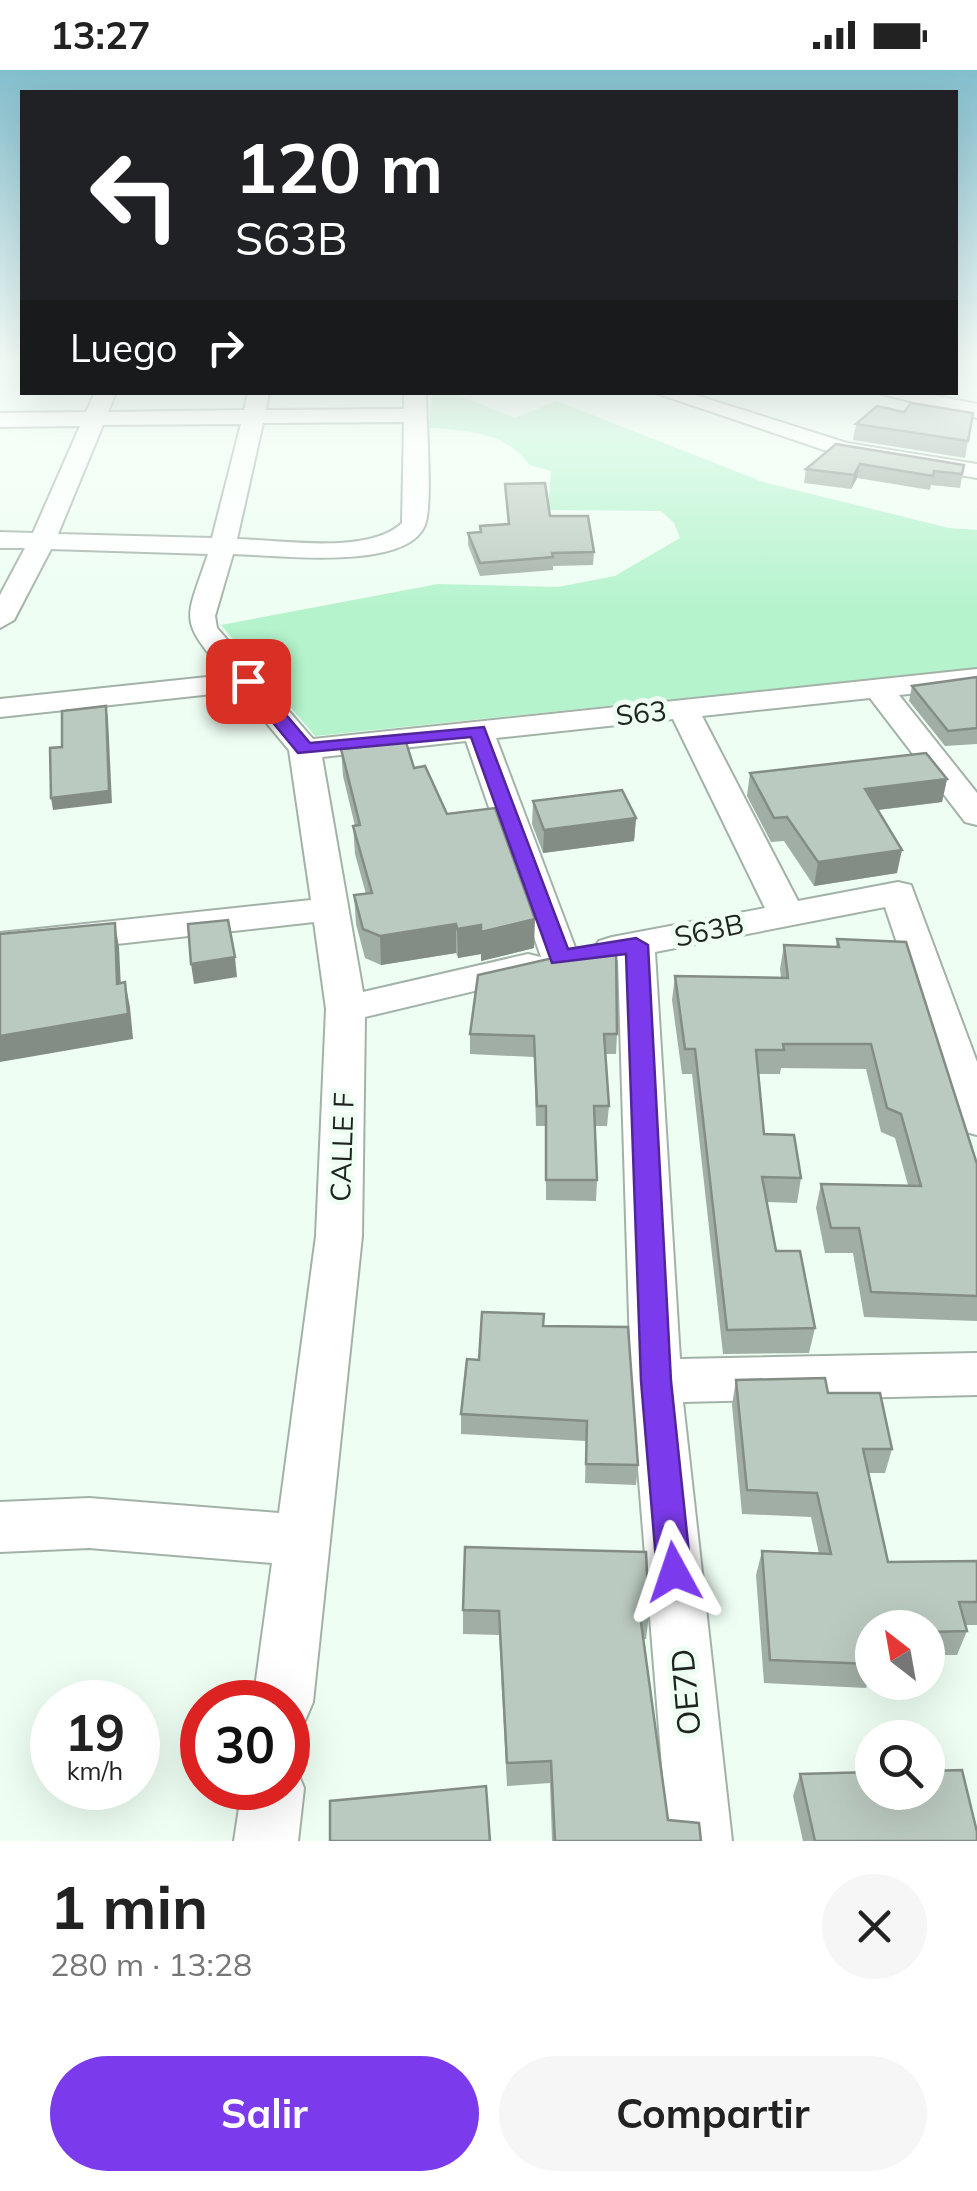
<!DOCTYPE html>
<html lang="es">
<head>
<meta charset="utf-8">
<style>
	:root { --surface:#fff; --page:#f6f6f6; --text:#222; --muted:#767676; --accent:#7c3aed }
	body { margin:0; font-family:Mulish,sans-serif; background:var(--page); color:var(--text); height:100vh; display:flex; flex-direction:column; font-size:38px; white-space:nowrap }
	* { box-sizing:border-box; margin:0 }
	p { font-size:32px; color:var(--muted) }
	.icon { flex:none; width:55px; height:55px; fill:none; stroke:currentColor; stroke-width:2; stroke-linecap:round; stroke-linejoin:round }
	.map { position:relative; height:1771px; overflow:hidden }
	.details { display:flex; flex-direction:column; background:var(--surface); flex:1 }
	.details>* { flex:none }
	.banner { position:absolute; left:20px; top:20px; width:938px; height:305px; border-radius:0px; box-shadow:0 10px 40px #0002; background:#202124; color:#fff; overflow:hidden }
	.needle { width:65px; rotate:329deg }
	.fabs { position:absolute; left:855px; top:1540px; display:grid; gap:20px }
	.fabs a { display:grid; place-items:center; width:90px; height:90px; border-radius:50%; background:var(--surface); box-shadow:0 10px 40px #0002; font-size:50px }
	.speed { position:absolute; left:30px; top:1610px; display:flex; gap:20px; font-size:50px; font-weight:700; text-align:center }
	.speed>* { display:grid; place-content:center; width:130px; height:130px; border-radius:50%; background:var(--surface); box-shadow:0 10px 40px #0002; line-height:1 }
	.speed small { font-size:25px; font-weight:400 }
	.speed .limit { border:15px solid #d22; background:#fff; color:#111 }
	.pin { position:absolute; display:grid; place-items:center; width:85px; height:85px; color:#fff; margin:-42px; border-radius:20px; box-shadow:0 5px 15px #0006 }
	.me { position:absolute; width:110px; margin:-55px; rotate:355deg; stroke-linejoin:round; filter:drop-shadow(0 0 8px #0008) }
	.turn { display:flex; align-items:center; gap:35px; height:210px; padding:0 50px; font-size:45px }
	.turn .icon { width:130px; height:130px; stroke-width:2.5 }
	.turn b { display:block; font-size:70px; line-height:85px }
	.then { display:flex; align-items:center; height:95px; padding:0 50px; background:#0003; gap:20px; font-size:38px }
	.round { display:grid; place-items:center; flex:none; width:105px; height:105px; border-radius:52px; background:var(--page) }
	.overview { display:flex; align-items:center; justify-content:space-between; height:170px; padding:0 50px }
	h1 { font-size:60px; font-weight:700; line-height:75px }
	.action { display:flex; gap:20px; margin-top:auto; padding:20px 50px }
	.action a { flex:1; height:115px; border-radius:60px; background:var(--accent); color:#fff; font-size:40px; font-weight:700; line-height:115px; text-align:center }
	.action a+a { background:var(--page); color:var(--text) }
	.status { display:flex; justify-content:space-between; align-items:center; height:70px; padding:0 50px; background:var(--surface); direction:ltr }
	.status svg { height:28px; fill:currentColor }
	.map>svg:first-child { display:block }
</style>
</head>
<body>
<div class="status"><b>13:27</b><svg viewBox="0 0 49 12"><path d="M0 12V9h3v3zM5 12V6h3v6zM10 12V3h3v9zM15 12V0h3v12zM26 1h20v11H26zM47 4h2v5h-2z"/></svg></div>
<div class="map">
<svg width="977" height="1771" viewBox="0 0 977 1771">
	<rect width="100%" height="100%" fill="#eefef3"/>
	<!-- green -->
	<path fill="#b4f3cc" d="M441,323H454L515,348L557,331L763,412L949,458L977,460V598L315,666L221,555L438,514L558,517L615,506L680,468L674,453L661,441L548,440L551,401L529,395C507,362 466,360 429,358L432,326Z"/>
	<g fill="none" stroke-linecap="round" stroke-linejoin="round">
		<defs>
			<g id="minor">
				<path d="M95,322H116L108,342L244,340L248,322H269L266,340L404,339V322H426C426,349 433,434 425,455C407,502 275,485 233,484L215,546L217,558L313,669L977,599V617L899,625L977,723V755L965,752L870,628L702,646L798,831L898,812L911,815L977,992V1065L962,1061L956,1050L885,837L655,882L680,1289L977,1283V1325L683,1332L732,1771H668L631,1311L618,890L599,887L593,879L599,871L612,867L765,838L673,649L496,668L579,888L573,897L560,900L547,896L541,905L365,947L362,1166L313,1632L304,1653L288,1660V1632H253L272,1493L89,1478L0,1482V1432L89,1428L279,1443L316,1166L326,939L314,852L0,887V863L311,830L289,680L240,621L0,647V629L226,605C178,547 185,553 208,484L51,479L14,550L0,558V525L25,478H0V462L33,463L80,356L0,357V343L86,342ZM404,352L402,453C369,485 281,470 237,469L263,353ZM241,354L212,468L58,464L103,355ZM466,671L541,887L528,884L363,922L322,687Z"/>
				<polygon points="653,322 686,322 847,373 977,394 977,408 836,384"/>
				<polygon points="874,322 918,322 977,334 977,348"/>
				<polygon points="288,1693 295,1696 304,1718 298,1771 234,1771 242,1718 288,1718"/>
			</g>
		</defs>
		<!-- minor casing -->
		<use href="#minor" stroke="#a3b2a8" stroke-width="4"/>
		<!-- minor -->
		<use href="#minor" fill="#fff" fill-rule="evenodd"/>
	</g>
	<!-- wall -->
	<g fill="#a1aea5">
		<polygon points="904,342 973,343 965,388 853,370 856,354"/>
		<polygon points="836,374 964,395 960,418 931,415 930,420 857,408 851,419 804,413 806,399"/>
		<polygon points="505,414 550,446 594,482 593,495 553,496 553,500 480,506 468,475 468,463 480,462 480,456 508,454"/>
		<polygon points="977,607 977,674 945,676 909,631 912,616"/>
		<polygon points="341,679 414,698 447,744 534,878 481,891 481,884 458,888 456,883 381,895 365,888 356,854 354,825 366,824 355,784 353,756 355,756 343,706"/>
		<polygon points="750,703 947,709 942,732 878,740 897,803 814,816 784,771 771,772 747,726"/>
		<polygon points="533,731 636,748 634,771 543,783 532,754"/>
		<polygon points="837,869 977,1094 977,1251 864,1247 853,1183 825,1183 816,1138 821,1114 908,1115 895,1068 881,1062 866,999 781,998 780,1004 759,1004 764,1064 801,1108 797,1133 767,1132 776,1181 815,1258 809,1283 723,1284 692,1004 682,1004 672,930 675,906 781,907 780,899 784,875 836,877"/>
		<polygon points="470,964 617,964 616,984 605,984 609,1036 607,1056 595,1056 597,1110 596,1131 546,1130 546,1056 536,1056 534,987 470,984"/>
		<polygon points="543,1256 638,1395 636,1415 585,1413 586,1371 461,1364 461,1344 479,1290"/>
		<polygon points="736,1310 828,1323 892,1379 885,1403 869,1403 888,1492 977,1491 977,1555 965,1555 967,1561 957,1585 928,1585 928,1558 872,1558 872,1599 866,1618 764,1613 756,1505 762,1481 819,1484 811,1447 742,1444 732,1335"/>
		<polygon points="463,1540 649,1545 646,1569 644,1569 668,1750 701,1771 552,1771 550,1713 507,1716 499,1565 463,1564"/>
		<polygon points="800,1704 977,1771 803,1771 793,1726"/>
	</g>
	<!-- shaded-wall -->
	<g fill="#838d86">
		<polygon points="860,394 857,408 851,419 854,405"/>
		<polygon points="106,636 108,648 112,733 53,740 51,728"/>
		<polygon points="947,709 942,732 861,742 865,719"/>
		<polygon points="636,748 634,771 543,783 544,760"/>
		<polygon points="902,780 897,803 814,816 818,792"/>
		<polygon points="535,849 534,878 481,891 481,884 458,888 457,859"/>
		<polygon points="115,853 119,877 122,938 117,914"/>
		<polygon points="456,854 456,883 381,895 380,866"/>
		<polygon points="235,887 237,907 194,914 191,894"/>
		<polygon points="125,912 130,937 133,969 0,992 0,966"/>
	</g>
	<!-- building -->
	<g fill="#bbcac0" stroke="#838d86" stroke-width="2.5">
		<polygon points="911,333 973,343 968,371 856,354 877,336 904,342"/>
		<polygon points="836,374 964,395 962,404 934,401 933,406 860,394 854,405 806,399"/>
		<polygon points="545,413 550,446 588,446 594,482 552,483 553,487 480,493 468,463 481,462 480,456 509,454 505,414"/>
		<polygon points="977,607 977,658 948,661 912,616"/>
		<polygon points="106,636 109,721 51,728 50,678 62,677 62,641"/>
		<polygon points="406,672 414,698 425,696 447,744 495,738 535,849 481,862 481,855 457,859 456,854 380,866 363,859 354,825 372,823 353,756 360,755 341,679"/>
		<polygon points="926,683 947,709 865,719 902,780 818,792 787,747 774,748 750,703"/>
		<polygon points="622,720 636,748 544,760 533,731"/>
		<polygon points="228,850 235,887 191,894 188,854"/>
		<polygon points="115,853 117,914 125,912 128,944 0,966 0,864"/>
		<polygon points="837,869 906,872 977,1094 977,1226 871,1222 859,1158 831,1158 821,1114 921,1116 901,1044 887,1038 871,974 783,974 784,980 756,980 764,1064 794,1065 801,1108 762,1107 776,1181 800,1181 815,1258 727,1260 695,979 685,979 675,906 788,908 784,875 839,877"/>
		<polygon points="597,878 616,878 617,964 604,964 609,1036 594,1036 597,1110 546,1110 546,1036 537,1036 534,966 470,964 478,905"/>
		<polygon points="482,1242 544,1244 543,1256 628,1257 638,1395 586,1394 587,1351 461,1344 467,1289 479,1290"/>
		<polygon points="825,1308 828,1323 880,1323 892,1379 863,1379 888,1492 977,1491 977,1532 959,1532 967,1561 928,1562 928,1558 872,1558 872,1562 870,1562 872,1594 770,1590 762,1481 831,1484 817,1423 747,1420 736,1310"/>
		<polygon points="465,1477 646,1482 649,1545 640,1545 668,1750 699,1753 701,1771 555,1771 551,1691 507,1693 499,1541 463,1540"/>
		<polygon points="962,1700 977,1762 977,1771 815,1771 800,1704 872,1702 872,1722 928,1722 928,1701"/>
		<polygon points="486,1716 490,1771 330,1771 330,1731"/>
	</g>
	<!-- sky -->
	<linearGradient id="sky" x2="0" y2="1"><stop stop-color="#84bfce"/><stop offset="0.54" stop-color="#f7fffa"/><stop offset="1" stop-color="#f7fffa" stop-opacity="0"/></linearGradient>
	<rect width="977" height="542" fill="url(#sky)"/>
	<!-- route -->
	<polygon fill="#7c3aed" stroke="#51269a" stroke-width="2.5" points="242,607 254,607 310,673 484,657 568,879 636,868 648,875 671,1311 691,1502 686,1514 674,1518 662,1514 657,1502 641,1311 626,884 552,893 471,667 298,683 242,615"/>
	<g text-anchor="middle" stroke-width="10" stroke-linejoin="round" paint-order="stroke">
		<!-- street labels -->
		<g font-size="28" fill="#1e2320" stroke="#eefef3">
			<text transform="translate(641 643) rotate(-6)" y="10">S63</text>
			<text transform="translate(709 860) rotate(-12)" y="10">S63B</text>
			<text transform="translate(342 1077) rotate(-88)" y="10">CALLE F</text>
		</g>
		<!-- near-street labels -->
		<g font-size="32" fill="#1e2320" stroke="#eefef3">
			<text transform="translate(686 1622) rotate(-95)" y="11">OE7D</text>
		</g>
	</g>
</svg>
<div class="fabs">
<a><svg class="needle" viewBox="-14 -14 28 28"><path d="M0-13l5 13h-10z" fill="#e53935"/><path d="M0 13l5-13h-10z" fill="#767676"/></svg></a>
<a><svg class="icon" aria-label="search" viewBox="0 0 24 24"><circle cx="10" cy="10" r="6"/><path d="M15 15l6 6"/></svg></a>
</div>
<div class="speed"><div>19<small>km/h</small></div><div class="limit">30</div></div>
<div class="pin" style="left:248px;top:611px;background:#d93025"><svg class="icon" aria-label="arrive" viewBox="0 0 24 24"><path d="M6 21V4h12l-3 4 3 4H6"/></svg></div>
<svg class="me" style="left:674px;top:1502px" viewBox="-20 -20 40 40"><path d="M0-17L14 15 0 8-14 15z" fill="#7c3aed" stroke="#fff" stroke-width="4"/></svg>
<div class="banner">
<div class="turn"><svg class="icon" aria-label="left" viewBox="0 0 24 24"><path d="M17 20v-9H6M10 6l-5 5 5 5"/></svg><div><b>120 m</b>S63B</div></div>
<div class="then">Luego<svg class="icon" aria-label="right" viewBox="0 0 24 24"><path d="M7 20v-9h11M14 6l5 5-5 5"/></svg></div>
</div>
</div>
<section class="details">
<div class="overview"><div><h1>1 min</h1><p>280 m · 13:28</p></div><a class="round"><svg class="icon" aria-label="close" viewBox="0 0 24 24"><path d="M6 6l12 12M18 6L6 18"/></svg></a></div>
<div class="action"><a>Salir</a><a>Compartir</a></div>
</section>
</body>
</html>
